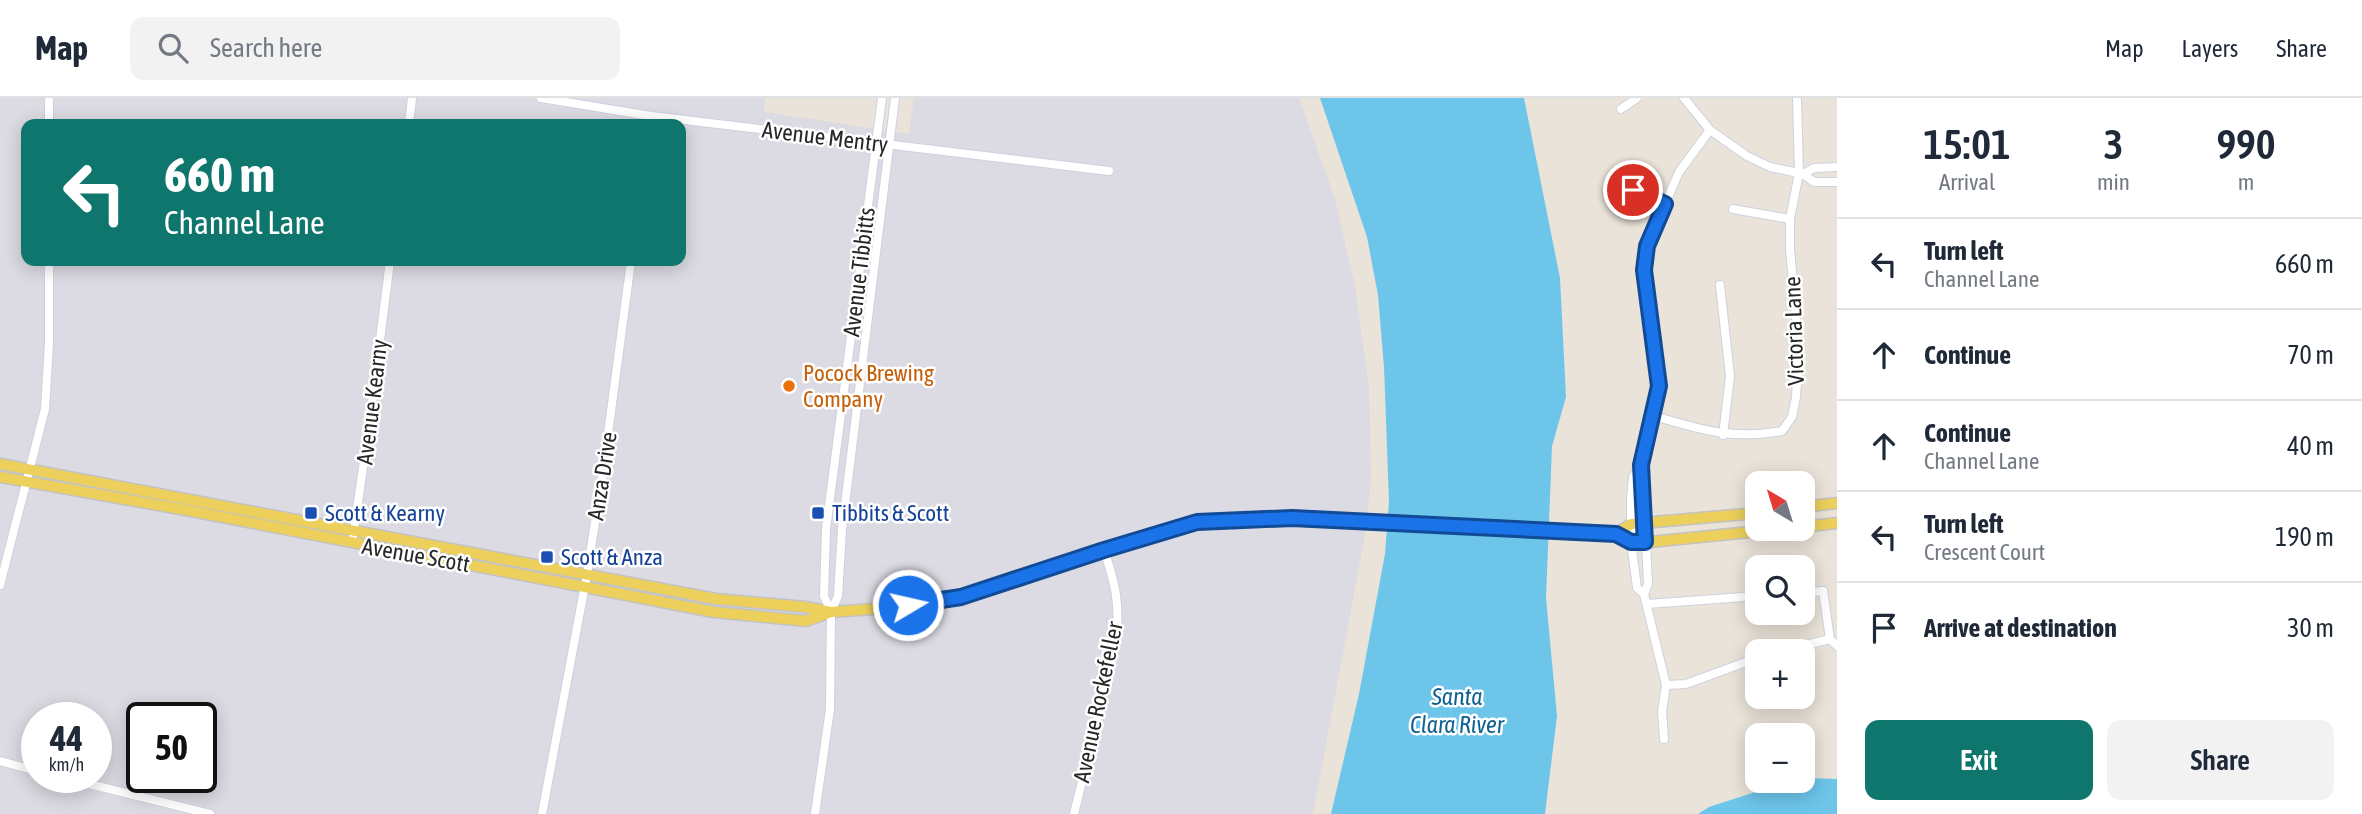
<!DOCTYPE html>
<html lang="en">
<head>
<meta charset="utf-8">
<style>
	:root { --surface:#fff; --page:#f2f2f3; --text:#1f2937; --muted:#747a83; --line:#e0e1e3; --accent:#0f766e }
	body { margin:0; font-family:"Asap Condensed",sans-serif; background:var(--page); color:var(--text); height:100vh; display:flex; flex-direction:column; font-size:26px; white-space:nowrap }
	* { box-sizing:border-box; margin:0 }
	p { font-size:23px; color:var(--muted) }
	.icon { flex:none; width:38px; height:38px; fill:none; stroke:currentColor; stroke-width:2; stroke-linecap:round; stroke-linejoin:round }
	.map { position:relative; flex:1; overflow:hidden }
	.details { display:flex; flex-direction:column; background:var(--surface); width:525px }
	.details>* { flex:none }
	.hud { position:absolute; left:21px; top:21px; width:665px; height:147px; border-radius:14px; box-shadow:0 4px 18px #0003; background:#0f766e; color:#fff; overflow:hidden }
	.needle { width:46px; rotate:322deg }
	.fabs { position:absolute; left:1745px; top:373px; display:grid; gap:14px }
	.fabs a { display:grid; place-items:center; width:70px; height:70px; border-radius:14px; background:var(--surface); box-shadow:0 4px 18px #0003; font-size:35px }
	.speed { position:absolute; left:21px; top:604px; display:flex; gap:14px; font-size:35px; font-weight:700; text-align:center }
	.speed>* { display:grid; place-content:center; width:91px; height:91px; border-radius:50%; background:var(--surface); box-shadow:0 4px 18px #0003; line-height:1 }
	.speed small { font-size:18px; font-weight:400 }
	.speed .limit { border:4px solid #111; border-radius:10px; background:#fff; color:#111 }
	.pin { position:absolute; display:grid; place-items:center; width:60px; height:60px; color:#fff; margin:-30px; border:4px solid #fff; border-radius:50%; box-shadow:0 2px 7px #0007 }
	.me { position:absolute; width:77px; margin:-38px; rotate:81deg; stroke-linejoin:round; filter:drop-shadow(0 0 5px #0008) }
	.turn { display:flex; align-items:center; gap:24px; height:147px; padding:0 28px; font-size:32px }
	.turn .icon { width:91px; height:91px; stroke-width:2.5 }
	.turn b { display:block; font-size:49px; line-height:60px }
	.eta { display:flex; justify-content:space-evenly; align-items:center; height:119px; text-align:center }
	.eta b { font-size:42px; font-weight:600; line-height:49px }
	.action { display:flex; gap:14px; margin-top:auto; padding:14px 28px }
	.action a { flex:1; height:80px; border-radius:14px; background:var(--accent); color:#fff; font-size:28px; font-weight:600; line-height:80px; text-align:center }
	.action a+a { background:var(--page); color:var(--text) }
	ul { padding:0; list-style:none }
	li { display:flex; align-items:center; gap:21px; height:91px; padding:0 28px; border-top:2px solid var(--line) }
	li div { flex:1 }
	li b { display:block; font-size:26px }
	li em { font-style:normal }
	header { display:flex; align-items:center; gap:42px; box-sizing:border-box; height:98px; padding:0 35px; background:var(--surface); border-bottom:2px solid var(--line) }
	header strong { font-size:33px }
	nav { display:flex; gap:38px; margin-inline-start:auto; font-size:24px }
	.search { width:490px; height:63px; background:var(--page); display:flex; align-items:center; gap:18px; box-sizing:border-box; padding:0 24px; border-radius:14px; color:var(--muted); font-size:26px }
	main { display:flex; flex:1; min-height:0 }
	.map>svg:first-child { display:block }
</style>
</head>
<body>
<header>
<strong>Map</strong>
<div class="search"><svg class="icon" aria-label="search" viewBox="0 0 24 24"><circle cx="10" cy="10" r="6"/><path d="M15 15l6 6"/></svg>Search here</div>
<nav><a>Map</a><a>Layers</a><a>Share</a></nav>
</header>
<main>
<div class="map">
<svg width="1837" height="716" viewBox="0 0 1837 716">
	<rect width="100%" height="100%" fill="#eae3d9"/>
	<!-- industrial -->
	<path fill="#dcdae2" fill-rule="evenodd" d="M0,0H765L764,14L909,36L914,0H1299L1335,101L1355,188L1369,290L1371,382L1364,442L1313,716H0ZM26,26H681V163H26ZM37,620H96V679H37ZM142,620H201V679H142Z"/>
	<!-- water -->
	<g fill="#6dc5ea">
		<polygon points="1320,0 1524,0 1560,180 1566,299 1552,348 1546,500 1557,618 1545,716 1331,716 1359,596 1385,456 1389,403 1384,269 1378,197 1367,139"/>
		<polygon points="1803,680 1837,681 1837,716 1698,716 1709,709 1789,683 1802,682"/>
	</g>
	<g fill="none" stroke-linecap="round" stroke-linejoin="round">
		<defs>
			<g id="minor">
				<polyline points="541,0 651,18 1109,73"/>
				<polyline points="1684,0 1710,32 1747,58 1770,69 1803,76 1814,84 1837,84"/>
				<polyline points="1621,11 1637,0"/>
				<polyline points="49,26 49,0"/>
				<polyline points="409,26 412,0"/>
				<polyline points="1803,76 1814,70 1837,69"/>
				<polyline points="1633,92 1665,106"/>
				<polyline points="1733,111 1790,121"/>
				<polyline points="1720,187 1730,278 1723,337"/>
				<path d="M1654,318C1702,332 1732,342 1782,333L1792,319L1796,299L1799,254L1790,151V121L1799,75L1797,0"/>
				<polyline points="1641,367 1643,376 1648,486 1644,496 1637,490 1636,482 1631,444 1631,400 1633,379 1641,367 1659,288 1644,172 1647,148 1679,74 1710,32"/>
				<polyline points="352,445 369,329 390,163"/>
				<polyline points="0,487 45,311 49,245 49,163"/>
				<polyline points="1802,495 1823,493 1830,541 1837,548"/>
				<polyline points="1644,496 1666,587 1662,614 1664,641"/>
				<polyline points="1647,506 1757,498"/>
				<polyline points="831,514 838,498 842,431 895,0"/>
				<polyline points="1782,553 1830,541"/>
				<polyline points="1666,587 1686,586 1757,560"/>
				<polyline points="0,663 37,673"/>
				<polyline points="61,679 210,716"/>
				<polyline points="542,716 587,476 604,366 631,163"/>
				<polyline points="815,716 830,611 831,514 824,498 826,431 882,0"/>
				<path d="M1074,716L1116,545C1120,506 1116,488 1104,452"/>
			</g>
			<g id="major">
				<polyline points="0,366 716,501 805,509 831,514 887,510 960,499 1104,452 1197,424 1292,420 1616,436 1631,444 1650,444 1791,430"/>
				<polyline points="0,379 186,412 714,514 806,523 831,514"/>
				<polyline points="1802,409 1837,405"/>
				<polyline points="1802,429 1837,425"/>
				<polyline points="1616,436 1631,426 1757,415"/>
			</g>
		</defs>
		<!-- minor casing -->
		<use href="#minor" stroke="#ced1e0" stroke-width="10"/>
		<!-- major casing -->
		<use href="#major" stroke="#c3c3c3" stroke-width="13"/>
		<!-- minor -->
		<use href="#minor" stroke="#fff" stroke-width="8"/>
		<!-- major -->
		<use href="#major" stroke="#ecd05b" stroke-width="10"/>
	</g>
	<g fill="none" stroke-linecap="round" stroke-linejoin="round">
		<defs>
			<polyline id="route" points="908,507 961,499 1104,452 1197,424 1292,420 1616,436 1631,444 1645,444 1641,367 1659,288 1644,172 1647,148 1665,106 1633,92"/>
		</defs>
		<!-- route casing -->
		<use href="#route" stroke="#114b97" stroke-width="18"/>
		<!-- route -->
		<use href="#route" stroke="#1a73e8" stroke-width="12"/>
	</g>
	<!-- markers -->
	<circle fill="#e8710a" stroke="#fff" stroke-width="2.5" cx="789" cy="288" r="7"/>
	<g fill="#1a4fb4" stroke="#fff" stroke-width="2.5">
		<rect x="304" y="408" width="14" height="14" rx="3.5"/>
		<rect x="811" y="408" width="14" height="14" rx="3.5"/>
		<rect x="540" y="452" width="14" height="14" rx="3.5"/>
	</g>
	<g text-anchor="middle" stroke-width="5" stroke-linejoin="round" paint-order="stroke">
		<!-- street labels -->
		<g font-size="23" fill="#272727" stroke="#fff">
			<text transform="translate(825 39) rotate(7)" y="8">Avenue Mentry</text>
			<text transform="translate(859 174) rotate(-83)" y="8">Avenue Tibbitts</text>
			<text transform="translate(1794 233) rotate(-92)" y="8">Victoria Lane</text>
			<text transform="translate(372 304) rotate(-83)" y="8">Avenue Kearny</text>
			<text transform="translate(602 378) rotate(-81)" y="8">Anza Drive</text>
			<text transform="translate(416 457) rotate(10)" y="8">Avenue Scott</text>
			<text transform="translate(1098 604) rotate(-78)" y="8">Avenue Rockefeller</text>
		</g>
		<!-- food labels -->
		<g font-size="23" fill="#c56008" stroke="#fff" text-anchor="start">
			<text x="803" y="283">Pocock Brewing<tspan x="803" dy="26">Company</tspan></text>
		</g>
		<!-- transit labels -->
		<g font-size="23" fill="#164399" stroke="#fff" text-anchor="start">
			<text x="325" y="423">Scott &amp; Kearny</text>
			<text x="832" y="423">Tibbits &amp; Scott</text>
			<text x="561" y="467">Scott &amp; Anza</text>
		</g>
		<!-- water labels -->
		<g font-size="24" font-style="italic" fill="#106192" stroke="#fff">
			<text x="1457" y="607">Santa<tspan x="1457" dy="28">Clara River</tspan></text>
		</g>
	</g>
</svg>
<div class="fabs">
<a><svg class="needle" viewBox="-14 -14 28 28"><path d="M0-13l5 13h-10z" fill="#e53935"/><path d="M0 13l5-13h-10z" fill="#747a83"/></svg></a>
<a><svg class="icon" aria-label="search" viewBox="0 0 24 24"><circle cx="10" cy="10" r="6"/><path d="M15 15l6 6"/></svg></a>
<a>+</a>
<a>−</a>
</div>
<div class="speed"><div>44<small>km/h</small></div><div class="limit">50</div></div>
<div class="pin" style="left:1633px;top:92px;background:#d93025"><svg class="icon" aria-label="arrive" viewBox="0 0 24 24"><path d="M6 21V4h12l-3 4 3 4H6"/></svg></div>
<svg class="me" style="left:908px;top:507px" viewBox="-20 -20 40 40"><circle r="17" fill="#1a73e8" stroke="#fff" stroke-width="3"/><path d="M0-11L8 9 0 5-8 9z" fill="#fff"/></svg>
<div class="hud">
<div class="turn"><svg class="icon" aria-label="left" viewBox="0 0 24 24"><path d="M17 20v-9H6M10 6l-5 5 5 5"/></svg><div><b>660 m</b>Channel Lane</div></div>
</div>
</div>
<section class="details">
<div class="eta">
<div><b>15:01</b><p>Arrival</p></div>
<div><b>3</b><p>min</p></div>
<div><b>990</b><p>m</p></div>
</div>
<ul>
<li><svg class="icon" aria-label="left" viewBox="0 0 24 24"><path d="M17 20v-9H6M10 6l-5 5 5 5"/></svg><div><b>Turn left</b><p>Channel Lane</p></div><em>660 m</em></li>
<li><svg class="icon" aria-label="ahead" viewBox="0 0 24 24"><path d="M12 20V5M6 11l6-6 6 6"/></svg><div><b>Continue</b></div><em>70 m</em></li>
<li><svg class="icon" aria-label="ahead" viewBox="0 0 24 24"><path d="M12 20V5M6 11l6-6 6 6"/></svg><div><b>Continue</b><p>Channel Lane</p></div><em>40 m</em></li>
<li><svg class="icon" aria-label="left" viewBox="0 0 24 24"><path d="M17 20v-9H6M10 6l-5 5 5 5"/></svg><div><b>Turn left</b><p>Crescent Court</p></div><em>190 m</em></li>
<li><svg class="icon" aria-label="arrive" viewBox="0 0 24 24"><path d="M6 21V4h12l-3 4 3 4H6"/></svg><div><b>Arrive at destination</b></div><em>30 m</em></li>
</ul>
<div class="action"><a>Exit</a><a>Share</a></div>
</section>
</main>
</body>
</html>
